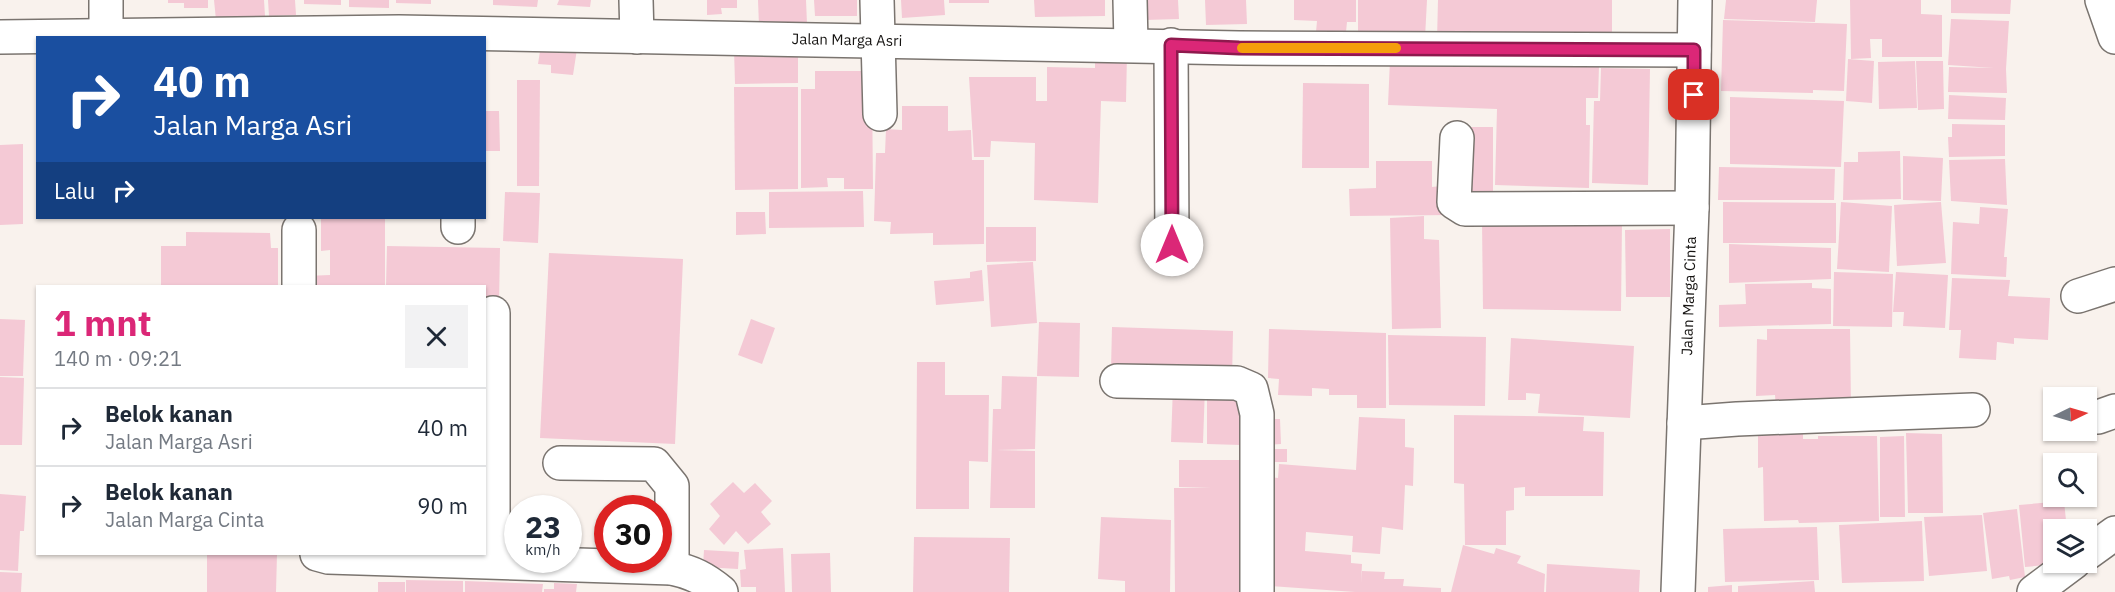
<!DOCTYPE html>
<html lang="id">
<head>
<meta charset="utf-8">
<style>
	:root { --surface:#fff; --page:#f2f2f3; --text:#1f2937; --muted:#747a83; --line:#e0e1e3; --accent:#db2777 }
	body { margin:0; font-family:"IBM Plex Sans",sans-serif; background:var(--page); color:var(--text); height:100vh; display:flex; flex-direction:column; font-size:22px; white-space:nowrap }
	* { box-sizing:border-box; margin:0 }
	p { font-size:20px; color:var(--muted) }
	.icon { flex:none; width:33px; height:33px; fill:none; stroke:currentColor; stroke-width:2; stroke-linecap:round; stroke-linejoin:round }
	.map { position:relative; flex:1; overflow:hidden }
	.panel { position:absolute; left:36px; top:285px; width:450px; height:270px; display:flex; flex-direction:column; background:var(--surface); border-radius:0px; box-shadow:0 2px 4px #0004 }
	.panel>* { flex:none }
	.banner { position:absolute; left:36px; top:36px; width:450px; height:183px; border-radius:0px; box-shadow:0 2px 4px #0004; background:#1a4fa0; color:#fff; overflow:hidden }
	.needle { width:39px; rotate:85deg }
	.tools { position:absolute; left:2043px; top:387px; display:grid; gap:12px }
	.tools a { display:grid; place-items:center; width:54px; height:54px; border-radius:0px; background:var(--surface); box-shadow:0 2px 4px #0004; font-size:30px }
	.speed { position:absolute; left:504px; top:495px; display:flex; gap:12px; font-size:30px; font-weight:700; text-align:center }
	.speed>* { display:grid; place-content:center; width:78px; height:78px; border-radius:50%; background:var(--surface); box-shadow:0 2px 4px #0004; line-height:1 }
	.speed small { font-size:15px; font-weight:400 }
	.speed .limit { border:9px solid #d22; background:#fff; color:#111 }
	.pin { position:absolute; display:grid; place-items:center; width:51px; height:51px; color:#fff; margin:-26px; border-radius:12px; box-shadow:0 3px 9px #0006 }
	.me { position:absolute; width:66px; margin:-33px; rotate:0deg; stroke-linejoin:round; filter:drop-shadow(0 0 4px #0008) }
	.turn { display:flex; align-items:center; gap:21px; height:126px; padding:0 18px; font-size:27px }
	.turn .icon { width:78px; height:78px; stroke-width:2.5 }
	.turn b { display:block; font-size:42px; line-height:51px }
	.then { display:flex; align-items:center; height:57px; padding:0 18px; background:#0003; gap:12px; font-size:22px }
	.round { display:grid; place-items:center; flex:none; width:63px; height:63px; border-radius:0px; background:var(--page) }
	.head { display:flex; align-items:center; justify-content:space-between; height:102px; padding:0 18px }
	h1 { font-size:36px; font-weight:800; line-height:45px; color:var(--accent) }
	ul { padding:0; list-style:none }
	li { display:flex; align-items:center; gap:18px; height:78px; padding:0 18px; border-top:2px solid var(--line) }
	li div { flex:1 }
	li b { display:block; font-size:22px }
	li em { font-style:normal }
	.map>svg:first-child { display:block }
</style>
</head>
<body>
<div class="map">
<svg width="2115" height="592" viewBox="0 0 2115 592">
	<rect width="100%" height="100%" fill="#f9f2ed"/>
	<!-- building -->
	<g fill="#f4c9d5">
		<polygon points="168,0 208,0 208,8 184,8 184,3 168,3"/>
		<polygon points="214,0 264,0 265,16 216,20"/>
		<polygon points="268,0 295,0 296,15 269,16"/>
		<polygon points="304,0 341,0 341,5 304,4"/>
		<polygon points="349,0 389,0 389,8 349,7"/>
		<polygon points="396,0 431,0 431,4 396,3"/>
		<polygon points="493,0 538,0 537,7 493,5"/>
		<polygon points="559,0 591,0 590,7 557,5"/>
		<polygon points="707,0 737,0 737,8 721,8 722,14 707,15"/>
		<polygon points="758,0 806,0 807,24 759,26"/>
		<polygon points="814,0 857,0 857,16 815,16"/>
		<polygon points="901,0 944,0 945,15 902,18"/>
		<rect x="949" y="0" width="40" height="3"/>
		<polygon points="1034,0 1105,0 1105,16 1035,17"/>
		<polygon points="1144,0 1178,0 1179,19 1145,20"/>
		<polygon points="1205,0 1246,0 1247,24 1206,25"/>
		<polygon points="1294,0 1356,0 1356,22 1347,22 1346,32 1316,32 1317,21 1294,20"/>
		<polygon points="1358,0 1427,0 1425,38 1358,36"/>
		<polygon points="1438,0 1612,0 1612,43 1437,40"/>
		<polygon points="1726,0 1817,0 1815,22 1724,19"/>
		<polygon points="1850,0 1921,0 1921,14 1942,15 1942,57 1882,57 1882,39 1870,39 1871,58 1851,59"/>
		<polygon points="1951,0 2011,0 2010,14 1951,13"/>
		<polygon points="1951,19 2009,21 2006,69 2007,93 1948,92 1949,67 1994,68 1948,65"/>
		<polygon points="1723,20 1847,24 1844,91 1813,90 1813,93 1721,91"/>
		<polygon points="541,45 577,49 573,75 551,73 551,65 538,64"/>
		<polygon points="798,48 798,83 735,84 734,49"/>
		<polygon points="1095,52 1127,54 1126,102 1101,101 1098,203 1034,200 1035,143 991,141 990,157 974,157 969,77 1036,77 1036,101 1047,101 1047,67 1095,68"/>
		<polygon points="1848,59 1874,61 1872,103 1846,101"/>
		<polygon points="1390,60 1599,66 1598,98 1586,98 1586,125 1590,125 1589,188 1495,185 1497,109 1388,105"/>
		<polygon points="1915,61 1917,108 1879,109 1878,62"/>
		<polygon points="1916,61 1943,61 1944,109 1918,110"/>
		<polygon points="1601,68 1650,69 1648,185 1592,183 1594,101 1600,101"/>
		<polygon points="815,71 863,71 863,83 872,83 873,189 844,189 844,178 827,178 828,187 801,188 801,89 815,89"/>
		<polygon points="517,80 540,80 539,186 517,186"/>
		<polygon points="1303,83 1369,84 1369,168 1302,168"/>
		<polygon points="734,87 798,87 798,189 735,190"/>
		<polygon points="1949,95 2006,98 2005,120 1948,119"/>
		<polygon points="1730,97 1844,101 1841,167 1730,164"/>
		<polygon points="902,106 948,106 948,131 971,130 972,160 984,160 984,244 933,245 933,233 890,234 891,222 874,221 876,153 885,153 886,129 902,130"/>
		<polygon points="484,111 499,111 500,151 484,151"/>
		<polygon points="1952,124 2005,125 2005,156 1949,157 1948,137 1952,137"/>
		<rect x="1465" y="127" width="28" height="76"/>
		<polygon points="23,144 23,224 0,225 0,145"/>
		<polygon points="1900,151 1901,199 1843,200 1844,162 1858,162 1858,152"/>
		<polygon points="1903,156 1943,158 1941,201 1903,200"/>
		<polygon points="2005,159 2007,205 1951,201 1949,160"/>
		<polygon points="1376,161 1432,161 1432,187 1450,185 1451,215 1350,216 1349,189 1376,188"/>
		<polygon points="1719,167 1835,169 1834,200 1718,200"/>
		<polygon points="863,191 864,227 769,228 769,192"/>
		<polygon points="505,192 540,193 538,243 503,241"/>
		<polygon points="1723,202 1836,203 1836,243 1723,243"/>
		<polygon points="1841,202 1892,206 1889,272 1837,269"/>
		<polygon points="1941,202 1946,263 1897,266 1894,205"/>
		<polygon points="1980,207 2008,209 2004,257 2007,257 2006,277 1951,274 1953,222 1979,224"/>
		<polygon points="736,212 765,212 766,234 736,235"/>
		<polygon points="1424,216 1424,239 1439,240 1441,328 1392,329 1390,218"/>
		<polygon points="321,218 385,218 385,286 306,286 306,276 330,275 330,250 321,251"/>
		<polygon points="1482,220 1622,222 1621,311 1483,309"/>
		<polygon points="986,227 1036,227 1036,261 986,262"/>
		<polygon points="1670,229 1670,297 1626,297 1625,230"/>
		<polygon points="186,232 270,233 271,248 278,248 278,286 161,286 161,246 186,246"/>
		<polygon points="1729,244 1831,248 1831,279 1729,283"/>
		<polygon points="387,246 500,248 499,304 484,304 484,286 386,286"/>
		<polygon points="549,253 683,259 675,444 540,438"/>
		<polygon points="1033,262 1037,323 991,327 987,265"/>
		<polygon points="982,270 984,301 936,305 934,281 970,278 970,272"/>
		<polygon points="1834,272 1893,274 1892,327 1833,326"/>
		<polygon points="1896,272 1948,275 1945,328 1903,326 1904,312 1893,312"/>
		<polygon points="1952,278 2010,280 2008,296 2050,298 2048,340 2014,338 2014,344 1997,342 1996,360 1959,358 1961,330 1949,330"/>
		<polygon points="1812,283 1812,288 1831,289 1831,324 1719,327 1719,305 1746,304 1745,284"/>
		<polygon points="0,319 25,320 23,376 0,376"/>
		<polygon points="751,319 775,328 762,364 738,355"/>
		<polygon points="1039,322 1080,323 1079,377 1037,376"/>
		<polygon points="1112,327 1233,331 1232,380 1111,369"/>
		<polygon points="1269,329 1386,333 1386,408 1357,408 1357,395 1329,395 1329,389 1312,388 1312,396 1278,395 1279,379 1268,378"/>
		<polygon points="1767,329 1850,329 1851,407 1776,409 1775,395 1756,396 1757,339 1767,340"/>
		<polygon points="1388,335 1486,337 1485,406 1389,405"/>
		<polygon points="1511,338 1634,346 1630,418 1538,413 1540,394 1526,393 1526,400 1508,400"/>
		<polygon points="917,362 945,362 945,395 989,395 988,462 969,461 969,509 916,509"/>
		<polygon points="1002,376 1037,377 1035,449 996,450 1035,451 1035,508 990,508 993,409 1001,409"/>
		<polygon points="0,377 24,378 22,445 0,445"/>
		<polygon points="1173,386 1205,387 1203,443 1171,442"/>
		<polygon points="1207,387 1242,387 1241,445 1207,444"/>
		<polygon points="1454,415 1584,417 1583,431 1604,432 1603,496 1525,496 1525,487 1514,488 1514,510 1506,511 1506,545 1465,545 1464,484 1454,483"/>
		<polygon points="1359,417 1405,419 1405,447 1414,448 1413,486 1405,485 1403,530 1382,527 1380,554 1352,552 1353,536 1306,532 1305,551 1351,555 1351,563 1362,564 1361,583 1362,571 1385,572 1384,579 1404,579 1403,586 1441,588 1441,592 1355,592 1269,586 1270,477 1278,478 1279,464 1356,470"/>
		<polygon points="1266,419 1280,419 1281,444 1266,445"/>
		<polygon points="1758,428 1803,428 1803,439 1818,439 1818,436 1877,436 1879,521 1799,523 1798,520 1764,521 1763,467 1758,468"/>
		<polygon points="1906,433 1942,434 1943,513 1908,513"/>
		<polygon points="1904,436 1905,517 1880,517 1880,437"/>
		<rect x="1267" y="449" width="20" height="13"/>
		<polygon points="1179,460 1245,460 1245,592 1175,592 1174,488 1211,488 1179,487"/>
		<polygon points="733,482 744,493 755,483 772,501 761,512 771,524 748,544 736,531 724,545 709,529 720,516 710,504"/>
		<polygon points="0,494 26,496 24,531 20,531 18,571 0,570"/>
		<polygon points="2064,501 2067,530 2054,530 2054,550 2045,551 2046,565 2025,567 2019,505"/>
		<polygon points="2017,509 2025,577 2010,580 2009,576 1992,579 1983,513"/>
		<polygon points="1982,515 1987,571 1929,576 1924,517"/>
		<polygon points="1101,517 1171,520 1170,592 1125,592 1125,581 1098,579"/>
		<polygon points="1922,521 1924,581 1842,583 1839,525"/>
		<polygon points="1817,527 1819,580 1725,582 1723,529"/>
		<polygon points="914,537 1010,538 1009,592 913,592"/>
		<polygon points="1463,545 1494,554 1496,548 1521,556 1517,563 1545,574 1544,592 1451,592"/>
		<polygon points="783,548 785,592 756,592 756,587 741,587 740,570 746,569 744,550"/>
		<polygon points="704,550 739,552 738,569 703,567"/>
		<polygon points="830,553 831,592 792,592 791,554"/>
		<polygon points="207,554 277,554 276,592 207,592"/>
		<polygon points="1547,564 1640,570 1639,592 1546,592"/>
		<polygon points="0,572 22,573 21,592 0,592"/>
		<polygon points="406,580 463,581 463,592 406,592"/>
		<polygon points="465,581 543,584 542,592 465,592"/>
		<polygon points="1814,581 1815,592 1738,592 1738,586"/>
		<rect x="378" y="582" width="27" height="10"/>
		<polygon points="554,583 577,584 576,592 544,592 544,589 554,589"/>
		<polygon points="1732,585 1732,592 1708,592 1708,587"/>
	</g>
	<g fill="none" stroke-linecap="round" stroke-linejoin="round">
		<defs>
			<g id="minor">
				<polyline points="636,0 637,37"/>
				<polyline points="877,0 880,114"/>
				<polyline points="1130,0 1131,44"/>
				<polyline points="2102,0 2115,37"/>
				<polyline points="106,36 106,0"/>
				<polyline points="0,37 399,32 1239,48 1694,50"/>
				<polyline points="1171,45 1172,245"/>
				<polyline points="1457,138 1454,202 1465,209 1692,208"/>
				<polyline points="458,218 458,227"/>
				<polyline points="299,230 299,286"/>
				<polyline points="2078,296 2115,284"/>
				<polyline points="493,313 493,561"/>
				<polyline points="1117,381 1237,383 1251,389 1257,414 1257,592"/>
				<polyline points="2098,417 2115,411"/>
				<polyline points="1684,423 1737,419 1973,410"/>
				<polyline points="560,463 654,464 672,486 672,568"/>
				<path d="M317,554L328,557L672,568C692,572 705,579 721,592"/>
				<polyline points="2086,554 2115,533"/>
				<polyline points="2034,592 2074,562"/>
			</g>
			<polyline id="major" points="1678,592 1692,208 1695,0"/>
		</defs>
		<!-- minor casing -->
		<use href="#minor" stroke="#7a746f" stroke-width="36"/>
		<!-- major casing -->
		<use href="#major" stroke="#7a746f" stroke-width="36"/>
		<!-- minor -->
		<use href="#minor" stroke="#fff" stroke-width="33"/>
		<!-- major -->
		<use href="#major" stroke="#fff" stroke-width="33"/>
	</g>
	<g fill="none" stroke-linecap="round" stroke-linejoin="round">
		<defs>
			<polyline id="route" points="1172,245 1171,45 1239,48 1694,50 1694,95"/>
		</defs>
		<!-- route casing -->
		<use href="#route" stroke="#8e194d" stroke-width="15"/>
		<!-- route -->
		<use href="#route" stroke="#db2777" stroke-width="10"/>
		<!-- slow -->
		<polyline stroke="#f59e0b" stroke-width="10" points="1242,48 1396,48"/>
	</g>
	<g text-anchor="middle" stroke-width="4.5" stroke-linejoin="round" paint-order="stroke">
		<!-- street labels -->
		<g font-size="15" fill="#151311" stroke="#fff">
			<text transform="translate(847 40) rotate(1)" y="5">Jalan Marga Asri</text>
			<text transform="translate(1689 296) rotate(-88)" y="5">Jalan Marga Cinta</text>
		</g>
	</g>
</svg>
<div class="tools">
<a><svg class="needle" viewBox="-14 -14 28 28"><path d="M0-13l5 13h-10z" fill="#e53935"/><path d="M0 13l5-13h-10z" fill="#747a83"/></svg></a>
<a><svg class="icon" aria-label="search" viewBox="0 0 24 24"><circle cx="10" cy="10" r="6"/><path d="M15 15l6 6"/></svg></a>
<a><svg class="icon" aria-label="layers" viewBox="0 0 24 24"><path d="M12 4l9 5-9 5-9-5zM3 14l9 5 9-5"/></svg></a>
</div>
<div class="speed"><div>23<small>km/h</small></div><div class="limit">30</div></div>
<div class="pin" style="left:1694px;top:95px;background:#d93025"><svg class="icon" aria-label="arrive" viewBox="0 0 24 24"><path d="M6 21V4h12l-3 4 3 4H6"/></svg></div>
<svg class="me" style="left:1172px;top:245px" viewBox="-20 -20 40 40"><circle r="19" fill="#fff"/><path d="M0-13L10 11 0 6-10 11z" fill="#db2777"/></svg>
<div class="banner">
<div class="turn"><svg class="icon" aria-label="right" viewBox="0 0 24 24"><path d="M7 20v-9h11M14 6l5 5-5 5"/></svg><div><b>40 m</b>Jalan Marga Asri</div></div>
<div class="then">Lalu<svg class="icon" aria-label="right" viewBox="0 0 24 24"><path d="M7 20v-9h11M14 6l5 5-5 5"/></svg></div>
</div>
<section class="panel">
<div class="head"><div><h1>1 mnt</h1><p>140 m · 09:21</p></div><a class="round"><svg class="icon" aria-label="close" viewBox="0 0 24 24"><path d="M6 6l12 12M18 6L6 18"/></svg></a></div>
<ul>
<li><svg class="icon" aria-label="right" viewBox="0 0 24 24"><path d="M7 20v-9h11M14 6l5 5-5 5"/></svg><div><b>Belok kanan</b><p>Jalan Marga Asri</p></div><em>40 m</em></li>
<li><svg class="icon" aria-label="right" viewBox="0 0 24 24"><path d="M7 20v-9h11M14 6l5 5-5 5"/></svg><div><b>Belok kanan</b><p>Jalan Marga Cinta</p></div><em>90 m</em></li>
</ul>
</section>
</div>
</body>
</html>
